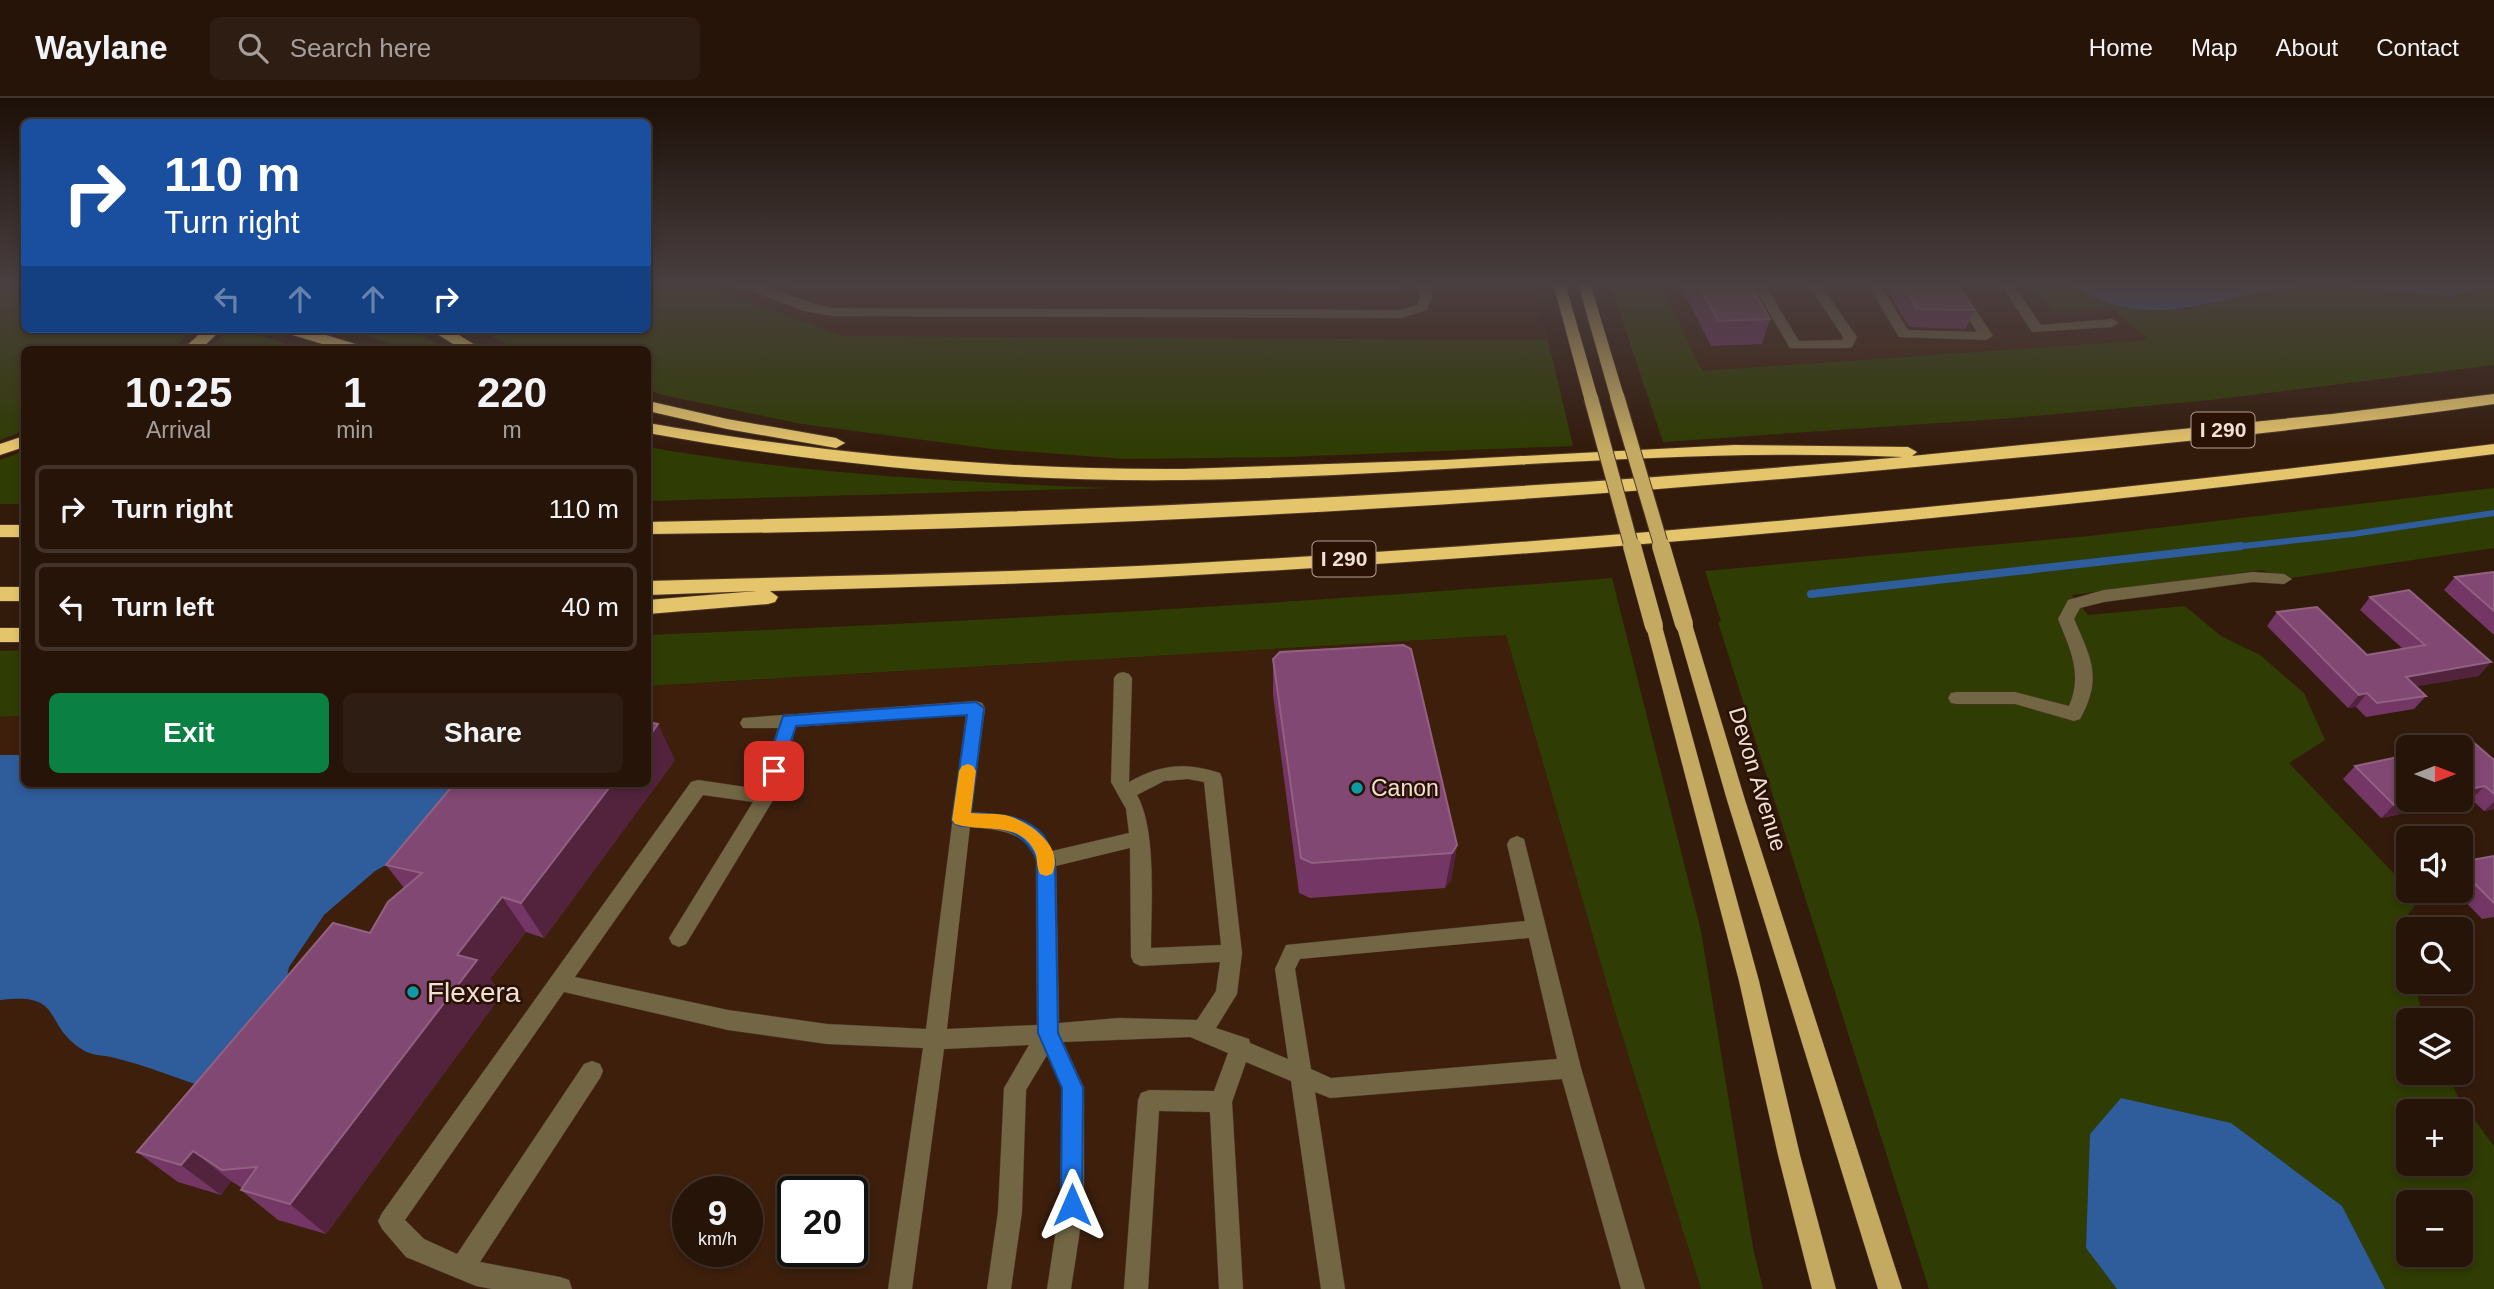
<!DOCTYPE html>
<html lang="en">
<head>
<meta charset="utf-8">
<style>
	:root { --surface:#261409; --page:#2e1d12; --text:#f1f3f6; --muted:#a49e9c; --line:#42332a; --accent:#0b8043 }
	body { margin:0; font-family:Arial,sans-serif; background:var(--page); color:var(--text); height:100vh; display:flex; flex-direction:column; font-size:26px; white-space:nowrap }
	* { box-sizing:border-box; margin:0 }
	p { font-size:23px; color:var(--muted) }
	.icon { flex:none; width:38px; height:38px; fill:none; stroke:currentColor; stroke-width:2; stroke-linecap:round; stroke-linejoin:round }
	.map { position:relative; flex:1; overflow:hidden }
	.side { position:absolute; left:21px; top:248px; width:630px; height:441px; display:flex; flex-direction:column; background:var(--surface); border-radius:10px; box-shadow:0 4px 10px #0003,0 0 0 2px var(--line) }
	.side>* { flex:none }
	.top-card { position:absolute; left:21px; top:21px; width:630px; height:214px; border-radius:10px; box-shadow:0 4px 10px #0003,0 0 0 2px var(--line); background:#1a4fa0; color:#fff; overflow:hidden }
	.needle { width:46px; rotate:90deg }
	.tools { position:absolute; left:2396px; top:637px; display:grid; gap:14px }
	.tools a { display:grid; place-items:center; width:77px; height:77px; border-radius:10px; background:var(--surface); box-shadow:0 4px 10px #0003,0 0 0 2px var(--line); font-size:35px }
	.speed { position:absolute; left:672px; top:1078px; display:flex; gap:14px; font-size:35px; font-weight:700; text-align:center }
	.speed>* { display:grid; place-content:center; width:91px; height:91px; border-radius:50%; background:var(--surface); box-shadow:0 4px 10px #0003,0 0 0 2px var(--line); line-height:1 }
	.speed small { font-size:18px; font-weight:400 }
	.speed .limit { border:4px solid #111; border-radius:10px; background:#fff; color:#111 }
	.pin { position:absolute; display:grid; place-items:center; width:60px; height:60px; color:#fff; margin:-30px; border-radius:14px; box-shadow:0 4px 10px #0006 }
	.me { position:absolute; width:77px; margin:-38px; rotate:0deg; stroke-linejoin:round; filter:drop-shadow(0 0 5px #0008) }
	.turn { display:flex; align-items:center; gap:24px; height:147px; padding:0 28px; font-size:32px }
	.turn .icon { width:91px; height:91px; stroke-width:2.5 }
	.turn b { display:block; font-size:49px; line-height:60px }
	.lanes { display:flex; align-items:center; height:66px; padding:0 28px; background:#0003; justify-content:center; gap:35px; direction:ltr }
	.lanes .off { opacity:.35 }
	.eta { display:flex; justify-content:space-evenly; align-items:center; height:119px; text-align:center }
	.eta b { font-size:42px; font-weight:700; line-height:49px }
	.primary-button { display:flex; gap:14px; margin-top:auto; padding:14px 28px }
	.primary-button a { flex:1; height:80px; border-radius:10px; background:var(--accent); color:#fff; font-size:28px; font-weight:700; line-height:80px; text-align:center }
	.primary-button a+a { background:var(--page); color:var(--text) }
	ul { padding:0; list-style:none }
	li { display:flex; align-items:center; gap:21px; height:88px; margin:0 14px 10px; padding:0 14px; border:4px solid var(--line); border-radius:10px }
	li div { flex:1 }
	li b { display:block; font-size:26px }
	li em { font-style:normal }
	header { display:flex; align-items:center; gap:42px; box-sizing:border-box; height:98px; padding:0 35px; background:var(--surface); border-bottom:2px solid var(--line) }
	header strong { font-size:33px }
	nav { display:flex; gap:38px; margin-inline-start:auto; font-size:24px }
	.search { width:490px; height:63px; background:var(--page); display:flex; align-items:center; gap:18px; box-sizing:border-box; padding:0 24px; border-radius:10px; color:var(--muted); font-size:26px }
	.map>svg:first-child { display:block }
</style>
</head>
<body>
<header>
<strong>Waylane</strong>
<div class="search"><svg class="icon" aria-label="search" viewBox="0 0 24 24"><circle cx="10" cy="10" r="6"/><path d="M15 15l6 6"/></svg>Search here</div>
<nav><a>Home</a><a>Map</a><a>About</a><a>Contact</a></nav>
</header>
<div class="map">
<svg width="2494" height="1191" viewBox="0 0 2494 1191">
	<rect width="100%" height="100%" fill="#331b0c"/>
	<!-- built -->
	<g fill="#3d1f0c" fill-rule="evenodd">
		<polygon points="699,185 1531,185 1548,242 843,238"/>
		<polygon points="1660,185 2032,185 2054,215 2115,211 2149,242 1701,273"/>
		<path d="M1506,537L1614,911L1701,1191H0V620L24,618V686H648V588ZM688,1094H747V1153H688ZM793,1094H852V1153H793Z"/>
	</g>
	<!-- green -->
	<g fill="#2f3c03" fill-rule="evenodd">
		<polygon points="0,185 24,186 24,231 194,231 171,252 24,252 24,333 0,342"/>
		<polygon points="648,185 699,185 843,238 1548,242 1573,348 1285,359 1125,361 992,351 802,326 663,297 648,292 648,252 518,252 479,231 648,231"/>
		<polygon points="1610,185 1660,185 1702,273 2148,242 2114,211 2053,215 2032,185 2068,185 2104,203 2152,213 2186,212 2241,198 2294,189 2321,187 2453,198 2472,190 2494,190 2494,267 2211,302 2013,320 1663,344"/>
		<polygon points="229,231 241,231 304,252 207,252"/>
		<polygon points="343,231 412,231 448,252 412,252"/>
		<path d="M648,349C801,376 955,384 1111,390L648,403Z"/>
		<polygon points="24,353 24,406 0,406 0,362"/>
		<path d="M2494,390V450L2284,481L2262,472L2072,497L2088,517L2185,508L2221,538L2260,557L2304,595L2325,642L2289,665L2419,802L2403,823L2408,884H2414L2424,922H2408V975H2446L2460,1002L2494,1048V1191H1929L1718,524L1721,523L1705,473L2089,438ZM2408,1013H2460V1066H2408ZM2408,1104H2460V1157H2408Z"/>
		<path d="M1612,480L1701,833L1753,1150L1763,1191H1701L1614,911L1506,537L648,588V537C969,524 1290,506 1612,480Z"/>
		<polygon points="24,552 24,618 0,619 0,553"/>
	</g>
	<!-- water -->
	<g fill="#2f5c9b">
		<path d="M2068,185H2494V190H2472L2453,198C2409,196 2365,187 2321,187C2229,187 2158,245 2068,185Z"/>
		<path d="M0,657H24V686H467L422,747L375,773L324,817L289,869L280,914L212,992C180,981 147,968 115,960C105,957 92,958 83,952C41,926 66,894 0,902Z"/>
		<polygon points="2121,1000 2231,1025 2342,1108 2385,1191 2117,1191 2086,1150 2090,1036"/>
	</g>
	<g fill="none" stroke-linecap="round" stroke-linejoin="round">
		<!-- stream-far1 -->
		<polyline stroke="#2f5c9b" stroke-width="6" points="2225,450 2353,436 2494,415"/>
		<!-- stream -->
		<polyline stroke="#2f5c9b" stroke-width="8" points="1811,496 2241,448"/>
		<defs>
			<g id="minor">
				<path d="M731,185C764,183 799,204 832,210L1400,212L1417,207L1420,199L1418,185H1430L1432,199L1427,212L1401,220L832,218L804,213Z"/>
				<polygon points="1752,185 1764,185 1799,243 1842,242 1843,239 1807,185 1819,185 1857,239 1852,249 1847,250 1790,250"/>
				<polygon points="1867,185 1879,185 1908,232 1977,234 1946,185 1958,185 1993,238 1986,242 1899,239"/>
				<polygon points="2000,185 2012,185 2041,227 2112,221 2119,225 2112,229 2032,234"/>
				<path d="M2253,474L2284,476L2292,481L2284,486L2253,484L2104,504L2080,510L2074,521C2091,560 2103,580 2080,621L2074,623L2015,606H1957L1951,605L1948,600L1951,595L1957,594H2015L2069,608C2083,576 2070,551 2058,521L2068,502L2104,492Z"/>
				<path d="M1123,574L1129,576L1132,580L1129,684C1161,666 1185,664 1220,675L1222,680L1242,855L1237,896L1216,930L1249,941L1250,945L1288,961L1275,871L1286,847L1525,823L1507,746L1510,741L1517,738L1524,741L1581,970L1645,1191H1621L1562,981L1330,1000L1315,994L1345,1191H1321L1291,983L1246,964L1232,1004L1243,1191H1219L1210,1014L1159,1013L1148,1191H1124L1138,1002L1141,995L1149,992L1214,993L1228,955L1190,939L1063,944L1084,990V1106L1071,1191H1047L1060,1106L1062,990L1047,957L1026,992L1022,1114L1011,1191H987L998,1114L1004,990L1029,947L944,951L912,1191H888L923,950L827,946L728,932L564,894L405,1122L424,1141L457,1156L584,966L592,963L600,966L603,973L600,980L480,1164L560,1179L569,1182L572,1191H492L476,1188L406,1159L382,1131L378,1123L382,1115L691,684L698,682L759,691L778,630H743L740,625L743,620L976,603L982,605L985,610L971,714C1003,717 1039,719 1052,753L1129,735L1126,711L1111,684L1114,580L1117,576ZM966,617L926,931L827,926L728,912L575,879L703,697L753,704L669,840L672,846L679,849L686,846L775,699L796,629ZM1188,681L1204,684L1221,847L1151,850C1151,809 1157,732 1137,697L1164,683ZM970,729C998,732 1025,732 1036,762L1037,927L947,931ZM1130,750L1131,859L1134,865L1141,868L1220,864L1216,893L1197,922L1119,920L1059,925L1056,768ZM1529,840L1557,961L1331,980L1311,971L1295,871L1300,861Z"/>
			</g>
			<g id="major">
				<polygon points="1553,185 1565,185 1598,300 1596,303 1586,303 1584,300"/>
				<polygon points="1578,185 1590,185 1624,298 1622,301 1617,302 1610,298"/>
				<polygon points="1684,520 1692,526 1745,702 1902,1191 1878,1191 1727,702 1676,526"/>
				<polygon points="1654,522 1662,528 1759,883 1800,1057 1836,1191 1812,1191 1778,1057 1739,883 1646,528"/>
			</g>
			<g id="highway">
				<polygon points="205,231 222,231 200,252 182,252"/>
				<polygon points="281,231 306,231 365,249 367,252 342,252 283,234"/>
				<polygon points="429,231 449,231 483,252 463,252"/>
				<path d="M2494,296V306C2292,335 2087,353 1883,372C1473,409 1060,433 648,436V424C1067,415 1485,396 1903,359C1663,348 1423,379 1183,382C1004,384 824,367 648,335V325C825,356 1003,372 1183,371L1445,362L1734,347L1908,349L1917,354L1912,358L2332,316Z"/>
				<polygon points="648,303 727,321 836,340 845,345 836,350 727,331 648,313"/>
				<polygon points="24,338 24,349 0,357 0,346"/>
				<path d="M2494,346V356C2057,412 1618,454 1178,478C1042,486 906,489 770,493L778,499L775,504L768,506L648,516V502L757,493L648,497V483C825,478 1002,475 1178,466C1618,442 2057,401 2494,346Z"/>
				<rect x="0" y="427" width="24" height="12"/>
				<rect x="0" y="489" width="24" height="14"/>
				<rect x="0" y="530" width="24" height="14"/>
			</g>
		</defs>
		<!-- minor casing -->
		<use href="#minor" stroke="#4e3728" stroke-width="1"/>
		<!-- major casing -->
		<use href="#major" stroke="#4e3728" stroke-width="1"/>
		<!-- highway casing -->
		<use href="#highway" stroke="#4e3728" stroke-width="2"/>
		<!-- minor -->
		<use href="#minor" fill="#726644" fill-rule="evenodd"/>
		<!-- major -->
		<use href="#major" fill="#c4aa61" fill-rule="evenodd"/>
		<!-- highway -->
		<use href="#highway" fill="#e5c56c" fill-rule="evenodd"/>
		<defs>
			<g id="major-bridge-far1">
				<polyline points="1617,298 1662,450"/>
				<polyline points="1591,300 1632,450"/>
			</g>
			<g id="major-bridge">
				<polyline points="1632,448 1654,528"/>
				<polyline points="1661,448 1684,526"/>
			</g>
		</defs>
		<!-- major-bridge-far1 casing -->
		<use href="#major-bridge-far1" stroke="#4e3728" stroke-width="16" stroke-linecap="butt"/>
		<!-- major-bridge casing -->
		<use href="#major-bridge" stroke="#4e3728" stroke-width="19" stroke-linecap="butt"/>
		<!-- major-bridge-far1 -->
		<use href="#major-bridge-far1" stroke="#c4aa61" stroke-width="14"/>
		<!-- major-bridge -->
		<use href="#major-bridge" stroke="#c4aa61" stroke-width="18"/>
	</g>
	<!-- wall -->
	<g fill="#733665">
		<polygon points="792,185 1404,185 1403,193 793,190"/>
		<polygon points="1679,185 1749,185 1770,221 1762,246 1711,248"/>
		<polygon points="1883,185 1956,185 1974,212 1966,231 1909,229"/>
		<polygon points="2494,475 2494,537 2444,492 2455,479"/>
		<polygon points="2370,499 2479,578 2416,588 2426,598 2414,611 2366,619 2356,609 2348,610 2267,528 2277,514 2367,557 2403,551 2360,512"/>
		<polygon points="1273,561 1457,747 1451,782 1445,790 1310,800 1299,795 1273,597"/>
		<polygon points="675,662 544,840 526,834 490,881 502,896 326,1136 278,1122 241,1092 242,1090 231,1083 221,1097 178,1084 137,1054 370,835 404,790 386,767"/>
		<polygon points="2494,662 2494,711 2484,713 2471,701 2381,720 2343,681 2355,668"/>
		<polygon points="2494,758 2494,819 2482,821 2455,793 2460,793 2460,764"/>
	</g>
	<!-- shaded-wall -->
	<g fill="#53233d">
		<polygon points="2491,564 2479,578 2394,592 2406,579"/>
		<polygon points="2367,595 2356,609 2348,610 2359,597"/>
		<polygon points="658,626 675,662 544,840 521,805 612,686 648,686 648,640"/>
		<polygon points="2485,688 2471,701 2381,720 2394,707 2417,702 2460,702 2460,693"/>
		<polygon points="2494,704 2494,711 2484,713"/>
		<polygon points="1457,747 1451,782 1445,790 1452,755"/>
		<polygon points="502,799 526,834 490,881 502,896 326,1136 290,1106 457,857"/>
		<polygon points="193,1053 231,1083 221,1097 181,1067"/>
	</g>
	<!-- building -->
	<g fill="#804872" stroke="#926081" stroke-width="2">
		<polygon points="1698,185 1749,185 1770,221 1718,223"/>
		<polygon points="1901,185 1956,185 1974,212 1917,211"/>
		<polygon points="2493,474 2494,475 2494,513 2455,479"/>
		<polygon points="2409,492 2491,564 2406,579 2426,598 2377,605 2367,595 2359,597 2277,514 2317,509 2367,557 2425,547 2370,499"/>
		<polygon points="1403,547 1411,551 1457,747 1452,755 1312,765 1301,760 1273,561 1280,554"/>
		<polygon points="648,624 658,626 648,640"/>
		<polygon points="2473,644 2494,662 2494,696 2485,688 2460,693 2460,649 2446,649"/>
		<polygon points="2408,657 2408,702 2417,702 2394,707 2355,668"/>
		<polygon points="454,686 612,686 521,805 502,799 457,857 477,862 290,1106 241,1092 257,1069 222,1072 193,1053 181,1067 137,1054 333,825 370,835 388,804 422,775 386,767"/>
		<polygon points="2494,758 2494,805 2460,771 2460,764"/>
	</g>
	<!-- sky -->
	<linearGradient id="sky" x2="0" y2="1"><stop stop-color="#1c0f07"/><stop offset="0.53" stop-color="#4a3f40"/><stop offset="1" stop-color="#4a3f40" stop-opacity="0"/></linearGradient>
	<rect width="2494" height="351" fill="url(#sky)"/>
	<!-- route -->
	<path fill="#1a73e8" stroke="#114b97" stroke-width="2" d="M976,604L984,610L971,715C995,716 1025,716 1043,737C1048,743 1051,754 1055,762L1058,935L1083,990L1082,1107L1079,1114L1072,1117L1064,1114L1061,1107L1062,990L1038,935L1037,762C1021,726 996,730 961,728L955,726L952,722L967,617L796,628L779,678H768L765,673L783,618Z"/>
	<!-- slow -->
	<path fill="#f59e0b" d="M968,666L973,668L976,673L971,715C982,716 994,715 1005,717C1027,722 1066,748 1052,776L1046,778L1040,776C1036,769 1038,761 1035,754C1020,722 982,735 955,726L952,722L959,673L962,668Z"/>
	<!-- markers -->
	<g fill="#0f9aa8" stroke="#291104" stroke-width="2.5">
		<circle cx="1357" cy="690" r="7"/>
		<circle cx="413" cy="894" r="7"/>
	</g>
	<g text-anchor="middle" stroke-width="5" stroke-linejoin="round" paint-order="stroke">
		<!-- shield labels -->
		<g fill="#291104" stroke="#b5a297" stroke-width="2">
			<rect x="2191.5" y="314.5" width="63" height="35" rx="5"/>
			<rect x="1312.5" y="443.5" width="63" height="35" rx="5"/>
		</g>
		<g font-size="21" font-weight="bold" fill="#f1e0d6">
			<text x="2223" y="339">I 290</text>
			<text x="1344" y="468">I 290</text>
		</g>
		<!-- street labels -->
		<g font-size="23" fill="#f1e0d6" stroke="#291104">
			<text transform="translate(1758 681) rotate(73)" y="8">Devon Avenue</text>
		</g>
		<!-- poi labels -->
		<g font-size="23" fill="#f1e0d6" stroke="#291104" text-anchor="start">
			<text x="1371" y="698">Canon</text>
		</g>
		<!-- near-poi labels -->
		<g font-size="28" fill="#f1e0d6" stroke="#291104" text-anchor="start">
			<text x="427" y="904">Flexera</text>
		</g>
	</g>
</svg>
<div class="tools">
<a><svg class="needle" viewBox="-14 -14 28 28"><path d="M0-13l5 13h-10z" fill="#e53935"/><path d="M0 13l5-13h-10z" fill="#a49e9c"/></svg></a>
<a><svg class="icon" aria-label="sound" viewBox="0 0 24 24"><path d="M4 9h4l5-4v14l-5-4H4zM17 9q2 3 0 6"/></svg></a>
<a><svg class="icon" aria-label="search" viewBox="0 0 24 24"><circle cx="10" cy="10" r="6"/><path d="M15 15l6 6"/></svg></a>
<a><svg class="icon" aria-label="layers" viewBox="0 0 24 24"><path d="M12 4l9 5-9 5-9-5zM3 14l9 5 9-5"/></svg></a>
<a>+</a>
<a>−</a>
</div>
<div class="speed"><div>9<small>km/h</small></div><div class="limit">20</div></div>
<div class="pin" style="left:774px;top:673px;background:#d93025"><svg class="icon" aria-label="arrive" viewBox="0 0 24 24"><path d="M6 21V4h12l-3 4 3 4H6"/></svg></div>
<svg class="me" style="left:1072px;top:1107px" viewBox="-20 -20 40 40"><path d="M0-17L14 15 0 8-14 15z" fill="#1a73e8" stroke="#fff" stroke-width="4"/></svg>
<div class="top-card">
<div class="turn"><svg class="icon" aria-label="right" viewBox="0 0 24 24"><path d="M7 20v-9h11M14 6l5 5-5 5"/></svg><div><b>110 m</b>Turn right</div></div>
<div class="lanes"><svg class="icon off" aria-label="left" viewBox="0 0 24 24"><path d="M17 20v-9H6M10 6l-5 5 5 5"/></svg><svg class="icon off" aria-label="ahead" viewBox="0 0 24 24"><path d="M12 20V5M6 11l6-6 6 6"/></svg><svg class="icon off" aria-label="ahead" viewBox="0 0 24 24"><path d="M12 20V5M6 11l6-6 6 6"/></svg><svg class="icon" aria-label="right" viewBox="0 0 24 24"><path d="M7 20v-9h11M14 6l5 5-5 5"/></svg></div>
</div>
<section class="side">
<div class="eta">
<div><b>10:25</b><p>Arrival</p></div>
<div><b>1</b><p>min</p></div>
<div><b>220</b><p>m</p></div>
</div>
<ul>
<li><svg class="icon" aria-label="right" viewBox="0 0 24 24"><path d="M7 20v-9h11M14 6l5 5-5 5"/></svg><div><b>Turn right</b></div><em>110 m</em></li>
<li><svg class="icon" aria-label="left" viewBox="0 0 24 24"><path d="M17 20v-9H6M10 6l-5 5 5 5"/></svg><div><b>Turn left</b></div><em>40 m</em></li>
</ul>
<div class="primary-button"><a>Exit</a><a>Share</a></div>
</section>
</div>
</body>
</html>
